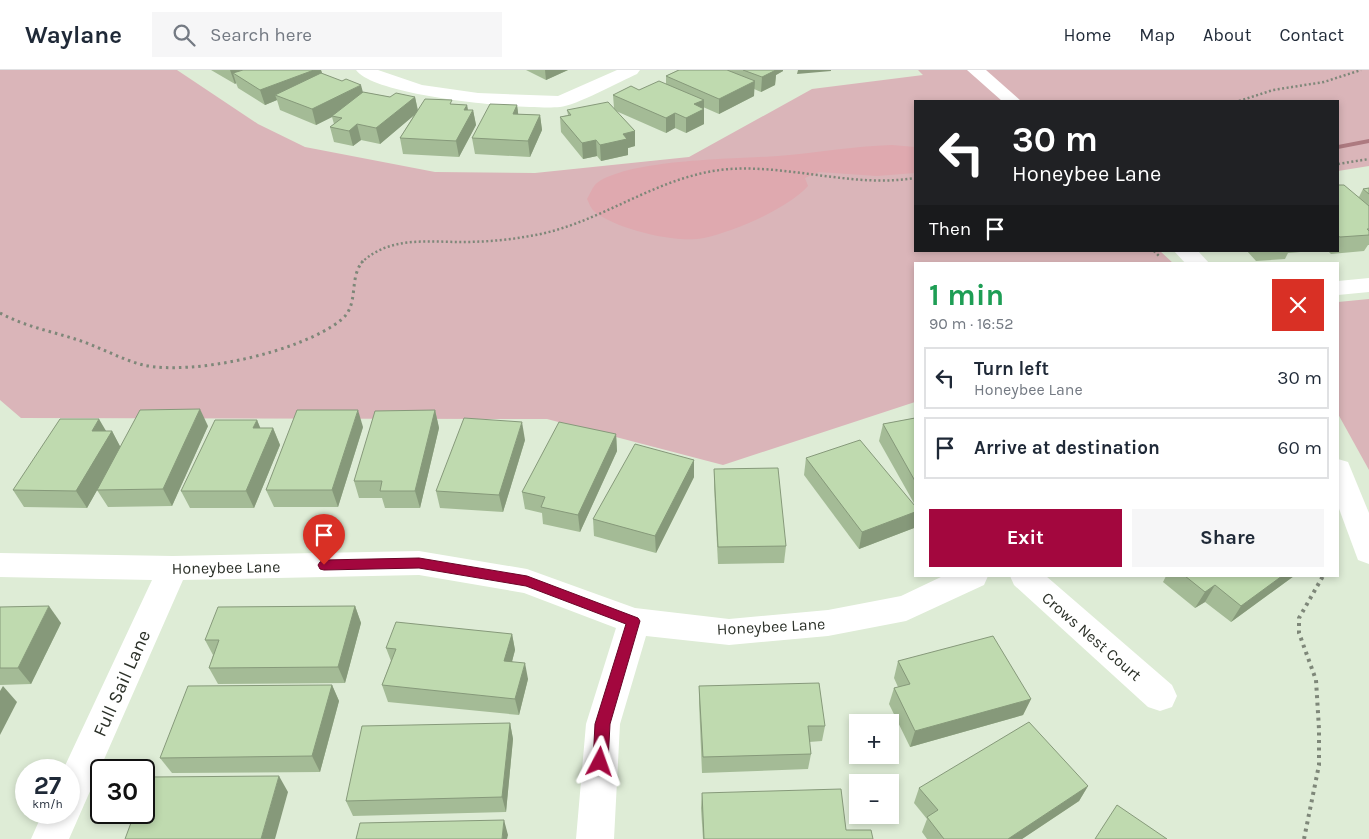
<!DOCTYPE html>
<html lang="en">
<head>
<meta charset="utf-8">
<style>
	:root { --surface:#fff; --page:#f6f6f7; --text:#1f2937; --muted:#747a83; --line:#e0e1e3; --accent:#a3073e }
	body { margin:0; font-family:Karla,sans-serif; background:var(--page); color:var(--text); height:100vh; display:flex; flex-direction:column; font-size:19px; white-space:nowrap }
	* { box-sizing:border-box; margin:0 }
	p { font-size:16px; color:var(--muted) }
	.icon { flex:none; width:28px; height:28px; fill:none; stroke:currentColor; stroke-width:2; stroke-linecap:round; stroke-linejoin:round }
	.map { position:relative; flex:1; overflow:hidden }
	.panel { position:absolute; left:914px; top:192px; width:425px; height:315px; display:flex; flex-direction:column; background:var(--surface); border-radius:0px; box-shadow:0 2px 8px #0003 }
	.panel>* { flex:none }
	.hud { position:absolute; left:914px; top:30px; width:425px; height:152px; border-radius:0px; box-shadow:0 2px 8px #0003; background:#202124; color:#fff; overflow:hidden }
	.controls { position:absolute; left:849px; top:644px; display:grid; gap:10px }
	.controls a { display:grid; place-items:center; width:50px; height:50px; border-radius:0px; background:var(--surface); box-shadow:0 2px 8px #0003; font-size:25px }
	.speed { position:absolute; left:15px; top:689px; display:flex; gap:10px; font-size:25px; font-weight:700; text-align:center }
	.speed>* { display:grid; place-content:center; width:65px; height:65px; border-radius:50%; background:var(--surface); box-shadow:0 2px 8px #0003; line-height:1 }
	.speed small { font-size:12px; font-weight:400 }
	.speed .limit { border:2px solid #111; border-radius:8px; background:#fff; color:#111 }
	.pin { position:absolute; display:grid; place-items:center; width:42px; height:42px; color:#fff; margin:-51px -21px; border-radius:50% 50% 50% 0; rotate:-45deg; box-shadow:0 0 5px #0007 }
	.pin .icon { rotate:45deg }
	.me { position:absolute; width:55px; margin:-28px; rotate:4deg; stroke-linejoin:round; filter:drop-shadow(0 0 4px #0008) }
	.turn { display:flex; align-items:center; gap:18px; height:105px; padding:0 15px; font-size:22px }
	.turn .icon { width:65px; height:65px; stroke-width:2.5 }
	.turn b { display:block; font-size:35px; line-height:42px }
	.then { display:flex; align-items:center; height:48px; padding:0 15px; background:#0003; gap:10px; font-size:19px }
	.round { display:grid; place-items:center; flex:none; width:52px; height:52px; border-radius:0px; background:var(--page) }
	.overview { display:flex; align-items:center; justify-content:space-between; height:85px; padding:0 15px }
	h1 { font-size:30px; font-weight:700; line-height:38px; color:#1e9e55 }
	.primary-button { display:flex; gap:10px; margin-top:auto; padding:10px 15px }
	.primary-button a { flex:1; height:58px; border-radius:0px; background:var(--accent); color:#fff; font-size:20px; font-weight:700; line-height:58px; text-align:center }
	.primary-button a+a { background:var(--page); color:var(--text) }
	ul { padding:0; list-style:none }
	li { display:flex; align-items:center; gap:15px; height:62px; margin:0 10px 8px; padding:0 5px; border:2px solid var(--line); border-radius:0px }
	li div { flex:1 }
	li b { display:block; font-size:19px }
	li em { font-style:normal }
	header { display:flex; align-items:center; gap:30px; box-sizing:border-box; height:70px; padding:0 25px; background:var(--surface); border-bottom:1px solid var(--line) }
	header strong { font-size:24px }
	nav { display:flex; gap:28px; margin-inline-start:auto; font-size:18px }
	.search { width:350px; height:45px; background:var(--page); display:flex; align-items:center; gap:12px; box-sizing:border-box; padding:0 18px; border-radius:0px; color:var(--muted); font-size:19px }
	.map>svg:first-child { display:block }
</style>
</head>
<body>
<header>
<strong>Waylane</strong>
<div class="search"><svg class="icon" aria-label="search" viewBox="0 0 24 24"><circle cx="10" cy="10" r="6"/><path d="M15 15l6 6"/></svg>Search here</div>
<nav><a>Home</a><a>Map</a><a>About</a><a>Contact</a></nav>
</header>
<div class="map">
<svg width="1369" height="769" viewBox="0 0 1369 769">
	<rect width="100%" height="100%" fill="#deecd6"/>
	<!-- green -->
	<g fill="#dab5b9">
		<polygon points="0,0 177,0 258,54 305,77 435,102 535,103 689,87 812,19 923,5 918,0 1369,0 1369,96 1338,101 1338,31 915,31 915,181 1160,181 1174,194 915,194 915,332 723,395 547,349 21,348 0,330"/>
		<polygon points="1369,229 1369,400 1338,344 1338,232"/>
	</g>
	<!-- forest -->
	<path fill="#dfa9af" d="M892,75L915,77V103L877,106L819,102L805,108L808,116C787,139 735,161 704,168C677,174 616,159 595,142C591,139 589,133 587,129C590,124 593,116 597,113C630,89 735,89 778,86C816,83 853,76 892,75Z"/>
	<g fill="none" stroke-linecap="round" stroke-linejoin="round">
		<!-- stream -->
		<polygon fill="#ad7a80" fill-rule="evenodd" points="1369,69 1369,73 1338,79 1338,75"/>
		<!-- path-far2 -->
		<g stroke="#7e8779" stroke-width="2.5" stroke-dasharray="2 2.5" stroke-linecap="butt">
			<polyline points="1239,31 1273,20 1324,12 1361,0"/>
			<polyline points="1338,94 1369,89"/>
			<polyline points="1154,181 1159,186"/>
			<path d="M361,193C389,166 427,172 462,172C485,172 508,170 530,166C600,155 658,104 730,99C792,95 854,118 915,108"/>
		</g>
		<!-- path-far1 -->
		<path stroke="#7e8779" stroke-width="3" stroke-dasharray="2.5 4" stroke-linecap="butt" d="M0,243C24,256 50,261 75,269C98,276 120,289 143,295C193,306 301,282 341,250C360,235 348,208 363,191"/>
		<!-- path -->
		<polyline stroke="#7e8779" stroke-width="4" stroke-dasharray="3 4.5" stroke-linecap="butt" points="1304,769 1319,695 1319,659 1316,610 1299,563 1299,548 1323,506"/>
		<!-- minor -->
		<g fill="#fff" fill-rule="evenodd">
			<path d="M356,0H378L422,15L478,23L558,26L617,0H640L637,4C621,11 575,36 560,37C526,40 375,27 356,0Z"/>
			<polygon points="967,0 986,0 1021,31 1002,31"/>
			<polygon points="1174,181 1198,181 1210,194 1186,194"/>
			<polygon points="1369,208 1369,222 1338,225 1338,211"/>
			<polygon points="1338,389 1348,392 1369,443 1369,494 1358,490 1338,436"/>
			<polygon points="419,481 527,499 635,538 729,549 828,540 901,526 943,506 988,506 984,515 906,551 828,566 729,575 646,566 620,654 614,769 576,769 586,654 616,558 524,523 419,505 183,510 69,769 31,769 43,742 69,742 69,700 63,700 152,510 0,507 0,483 173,486"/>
			<polygon points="1010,506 1046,506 1172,615 1177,626 1172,637 1160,641 1148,637 1014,515"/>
		</g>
	</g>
	<!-- wall -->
	<g fill="#a4bb96">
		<polygon points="211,0 321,0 322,4 363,22 390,27 415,27 418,40 453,34 467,35 468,40 473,40 476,55 459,87 403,84 400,68 414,45 380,74 361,70 353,76 334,72 330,57 334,54 332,47 316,55 280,40 277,30 265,35 238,18 236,13 235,14"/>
		<polygon points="526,0 568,0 546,10"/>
		<polygon points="678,0 783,0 783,1 776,5 775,15 761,22 754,19 754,26 719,44 703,37 704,54 686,63 675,58 666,63 616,41 635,61 635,76 628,78 628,85 601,91 597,86 583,89 561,62 560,47 568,45 567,40 614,38 613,25 639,20 666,14 666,6"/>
		<polygon points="517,35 518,44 540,45 542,60 530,87 475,84 472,68"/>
		<polygon points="1338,115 1359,127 1363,119 1369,118 1369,175 1368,175 1364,181 1331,184 1328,181 1338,181"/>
		<polygon points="1247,181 1313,181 1288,183 1285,189 1256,191"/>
		<polygon points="435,340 439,358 420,438 385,438 382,428 359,428 354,411"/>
		<polygon points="915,348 915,435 879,371 883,354"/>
		<polygon points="257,350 260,358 273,358 280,375 254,438 190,438 181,421"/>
		<polygon points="208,356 172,436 108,437 97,420 101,413 87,438 24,437 13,420 106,361 112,361 120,377"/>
		<polygon points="363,357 338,437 274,437 266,420"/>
		<polygon points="616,364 617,381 580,462 543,454 542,443 525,439 522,422"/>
		<polygon points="525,370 503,442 440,438 436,421"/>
		<polygon points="806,388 915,436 914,458 859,479 804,405"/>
		<polygon points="694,390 694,407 656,483 594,466 593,449"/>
		<polygon points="714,399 786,476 784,493 718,494 714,416"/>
		<polygon points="1166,506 1294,506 1231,552 1205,532 1195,538 1163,512"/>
		<polygon points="355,536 361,553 345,613 218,614 209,598 213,585 205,570"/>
		<polygon points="0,537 61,553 31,614 0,615"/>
		<polygon points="512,564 515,580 512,591 528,609 519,645 388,632 382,615 391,591 386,578"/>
		<polygon points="898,591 1031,629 1023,645 910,677 889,634 894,618 898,617 894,608"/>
		<polygon points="332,615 339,631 320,702 172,703 160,688"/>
		<polygon points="699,616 825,656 822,671 809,672 811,684 808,699 702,703 699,632"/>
		<polygon points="510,653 513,669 506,742 353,746 346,731"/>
		<polygon points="1088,716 1079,731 1022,769 927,769 922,762 927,749 914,733 919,718"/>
		<polygon points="702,723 846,760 873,769 703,769 701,738"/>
	</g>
	<!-- shaded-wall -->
	<g fill="#86997a">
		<polygon points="230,0 273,0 233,3 236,13 235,14"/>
		<polygon points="314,0 321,0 325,12 275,25 277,30 265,35 260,20"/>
		<polygon points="545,0 568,0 546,10"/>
		<polygon points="765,0 783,0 783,1 776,5 775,15 761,22 762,7"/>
		<polygon points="798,0 831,0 831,1 797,4"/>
		<polygon points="755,11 754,26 719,44 719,29"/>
		<polygon points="361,15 365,30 332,46 332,47 316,55 312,39"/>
		<polygon points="415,27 418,42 380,74 376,58"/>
		<polygon points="704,30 704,54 686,63 686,48 694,34"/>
		<polygon points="467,35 469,48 473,40 476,55 459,87 456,71 464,40"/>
		<polygon points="517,35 519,50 513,44"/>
		<polygon points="675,43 675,58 666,63 666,48"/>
		<polygon points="540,45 542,60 530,87 528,71"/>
		<polygon points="357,54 361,70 353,76 349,61"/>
		<polygon points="635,61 635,76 628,78 628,85 601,91 600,75 623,64"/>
		<polygon points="596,70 597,86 583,89 582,73"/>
		<polygon points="200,339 208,356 172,436 163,419"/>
		<polygon points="358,340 363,357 338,437 332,420"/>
		<polygon points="435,340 439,358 420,438 415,421"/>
		<polygon points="99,349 109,366 112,361 121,378 87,438 76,421 92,361"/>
		<polygon points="257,350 264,367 253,358"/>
		<polygon points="522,352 525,370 503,442 499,425"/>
		<polygon points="273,358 280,375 254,438 246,421"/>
		<polygon points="616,364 617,381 580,462 578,445"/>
		<polygon points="694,390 694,407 656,483 655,466"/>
		<polygon points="915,442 914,458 859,479 862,462"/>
		<polygon points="1282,506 1294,506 1231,552 1241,536"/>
		<polygon points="1215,515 1205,532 1195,538 1205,522"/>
		<polygon points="49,536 61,553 31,614 18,598"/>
		<polygon points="355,536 361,553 345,613 338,597"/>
		<polygon points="512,564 515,580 508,607 504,591"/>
		<polygon points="525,593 528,609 519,645 515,629"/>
		<polygon points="332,615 339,631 320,702 312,686"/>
		<polygon points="3,616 17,632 0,665 0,621"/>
		<polygon points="1031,629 1023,645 910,677 915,661"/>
		<polygon points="510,653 513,669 506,742 502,727"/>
		<polygon points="279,706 288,722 275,769 261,769"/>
		<polygon points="1088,716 1079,731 1022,769 1008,769"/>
		<polygon points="504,750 508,765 507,769 502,769"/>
	</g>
	<!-- building -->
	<g fill="#bfdaaf" stroke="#86997a">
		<polygon points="243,0 314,0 260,20 233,3"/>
		<polygon points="679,0 727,0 755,11 719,29 666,6"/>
		<polygon points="743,0 776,0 762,7"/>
		<polygon points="321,3 342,11 346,9 361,15 312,39 275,25"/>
		<polygon points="659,11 704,30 694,34 704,39 686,48 675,43 666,48 613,25 631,16 639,20"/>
		<polygon points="363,22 390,27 396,23 415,27 376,58 357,54 349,61 330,57 342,48 332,46"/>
		<polygon points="425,29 452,30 450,34 467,35 464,40 473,40 456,71 400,68"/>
		<polygon points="608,32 635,61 623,64 627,69 600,75 596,70 582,73 560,47 571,45 567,40"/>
		<polygon points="490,34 517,35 513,44 540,45 528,71 472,68"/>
		<polygon points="1338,115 1344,115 1369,136 1369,159 1367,159 1369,161 1369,165 1340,167 1338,166"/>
		<polygon points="1369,118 1369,124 1363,119"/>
		<polygon points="200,339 163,419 97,420 140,340"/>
		<polygon points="297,340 358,340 332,420 266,420"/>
		<polygon points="435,340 415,421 380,421 382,411 354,411 375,341"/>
		<polygon points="464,348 522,352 499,425 436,421"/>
		<polygon points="915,348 915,411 883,354"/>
		<polygon points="60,349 99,349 92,361 112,361 76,421 13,420"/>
		<polygon points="215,350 257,350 253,358 273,358 246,421 181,421"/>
		<polygon points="559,352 616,364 578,445 541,437 545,427 522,422"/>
		<polygon points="860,370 915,436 915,442 862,462 806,388"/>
		<polygon points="635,374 694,390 655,466 593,449"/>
		<polygon points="778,398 786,476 718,477 714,399"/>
		<polygon points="1185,506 1282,506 1241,536 1215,515 1205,522"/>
		<polygon points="49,536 18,598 0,598 0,537"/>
		<polygon points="355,536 338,597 209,598 219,570 205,570 218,537"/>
		<polygon points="396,552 512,564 504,591 525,593 515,629 382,615 396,579 386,578"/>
		<polygon points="993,566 1031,629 915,661 894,618 910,614 898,591"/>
		<polygon points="819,613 825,656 808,656 811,684 703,687 699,616"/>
		<polygon points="332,615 312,686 160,688 188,616"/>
		<polygon points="1029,652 1088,716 1008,769 944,769 927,747 938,740 919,718"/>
		<polygon points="510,653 502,727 346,731 362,656"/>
		<polygon points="279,706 261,769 125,769 135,742 144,742 144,721 149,707"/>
		<polygon points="841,719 846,760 871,760 873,769 704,769 702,723"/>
		<polygon points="1117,735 1167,769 1095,769"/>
		<polygon points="504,750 502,769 356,769 360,753"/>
	</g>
	<!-- route -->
	<polygon fill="#a3073e" stroke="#6a0528" points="419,488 527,506 638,548 640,551 610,654 608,692 605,697 600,699 595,697 593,692 595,654 626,554 526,516 419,498 324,500 320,499 318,495 320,492 324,490"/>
	<g text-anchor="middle" stroke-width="4" stroke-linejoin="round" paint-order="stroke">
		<!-- street labels -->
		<g font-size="16" fill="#2c3129" stroke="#fff">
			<text transform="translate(226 497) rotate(-1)" y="6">Honeybee Lane</text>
			<text transform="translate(771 556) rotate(-3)" y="6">Honeybee Lane</text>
			<text transform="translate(1092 566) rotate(41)" y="6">Crows Nest Court</text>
		</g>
		<!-- near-street labels -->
		<g font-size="19" fill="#2c3129" stroke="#fff">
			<text transform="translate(121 613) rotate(-66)" y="7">Full Sail Lane</text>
		</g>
	</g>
</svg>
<div class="controls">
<a>+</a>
<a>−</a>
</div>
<div class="speed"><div>27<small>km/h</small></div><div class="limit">30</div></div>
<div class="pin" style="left:324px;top:495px;background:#d93025"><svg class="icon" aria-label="arrive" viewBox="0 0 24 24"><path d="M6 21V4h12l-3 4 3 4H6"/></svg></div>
<svg class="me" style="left:600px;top:692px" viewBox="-20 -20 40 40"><path d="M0-17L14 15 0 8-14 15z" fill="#a3073e" stroke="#fff" stroke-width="4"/></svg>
<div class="hud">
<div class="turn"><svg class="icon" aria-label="left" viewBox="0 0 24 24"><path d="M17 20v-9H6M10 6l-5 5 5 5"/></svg><div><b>30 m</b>Honeybee Lane</div></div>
<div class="then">Then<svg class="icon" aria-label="arrive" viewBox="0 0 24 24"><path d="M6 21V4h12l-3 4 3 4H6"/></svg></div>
</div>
<section class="panel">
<div class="overview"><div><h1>1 min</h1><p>90 m · 16:52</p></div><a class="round" style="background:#d93025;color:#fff"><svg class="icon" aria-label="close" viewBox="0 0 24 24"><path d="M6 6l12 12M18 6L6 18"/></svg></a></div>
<ul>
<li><svg class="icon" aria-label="left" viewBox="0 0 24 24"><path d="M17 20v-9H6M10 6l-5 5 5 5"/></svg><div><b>Turn left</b><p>Honeybee Lane</p></div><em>30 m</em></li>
<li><svg class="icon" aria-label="arrive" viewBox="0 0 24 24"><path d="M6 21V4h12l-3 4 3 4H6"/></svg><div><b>Arrive at destination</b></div><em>60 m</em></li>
</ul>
<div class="primary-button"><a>Exit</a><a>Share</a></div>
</section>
</div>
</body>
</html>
